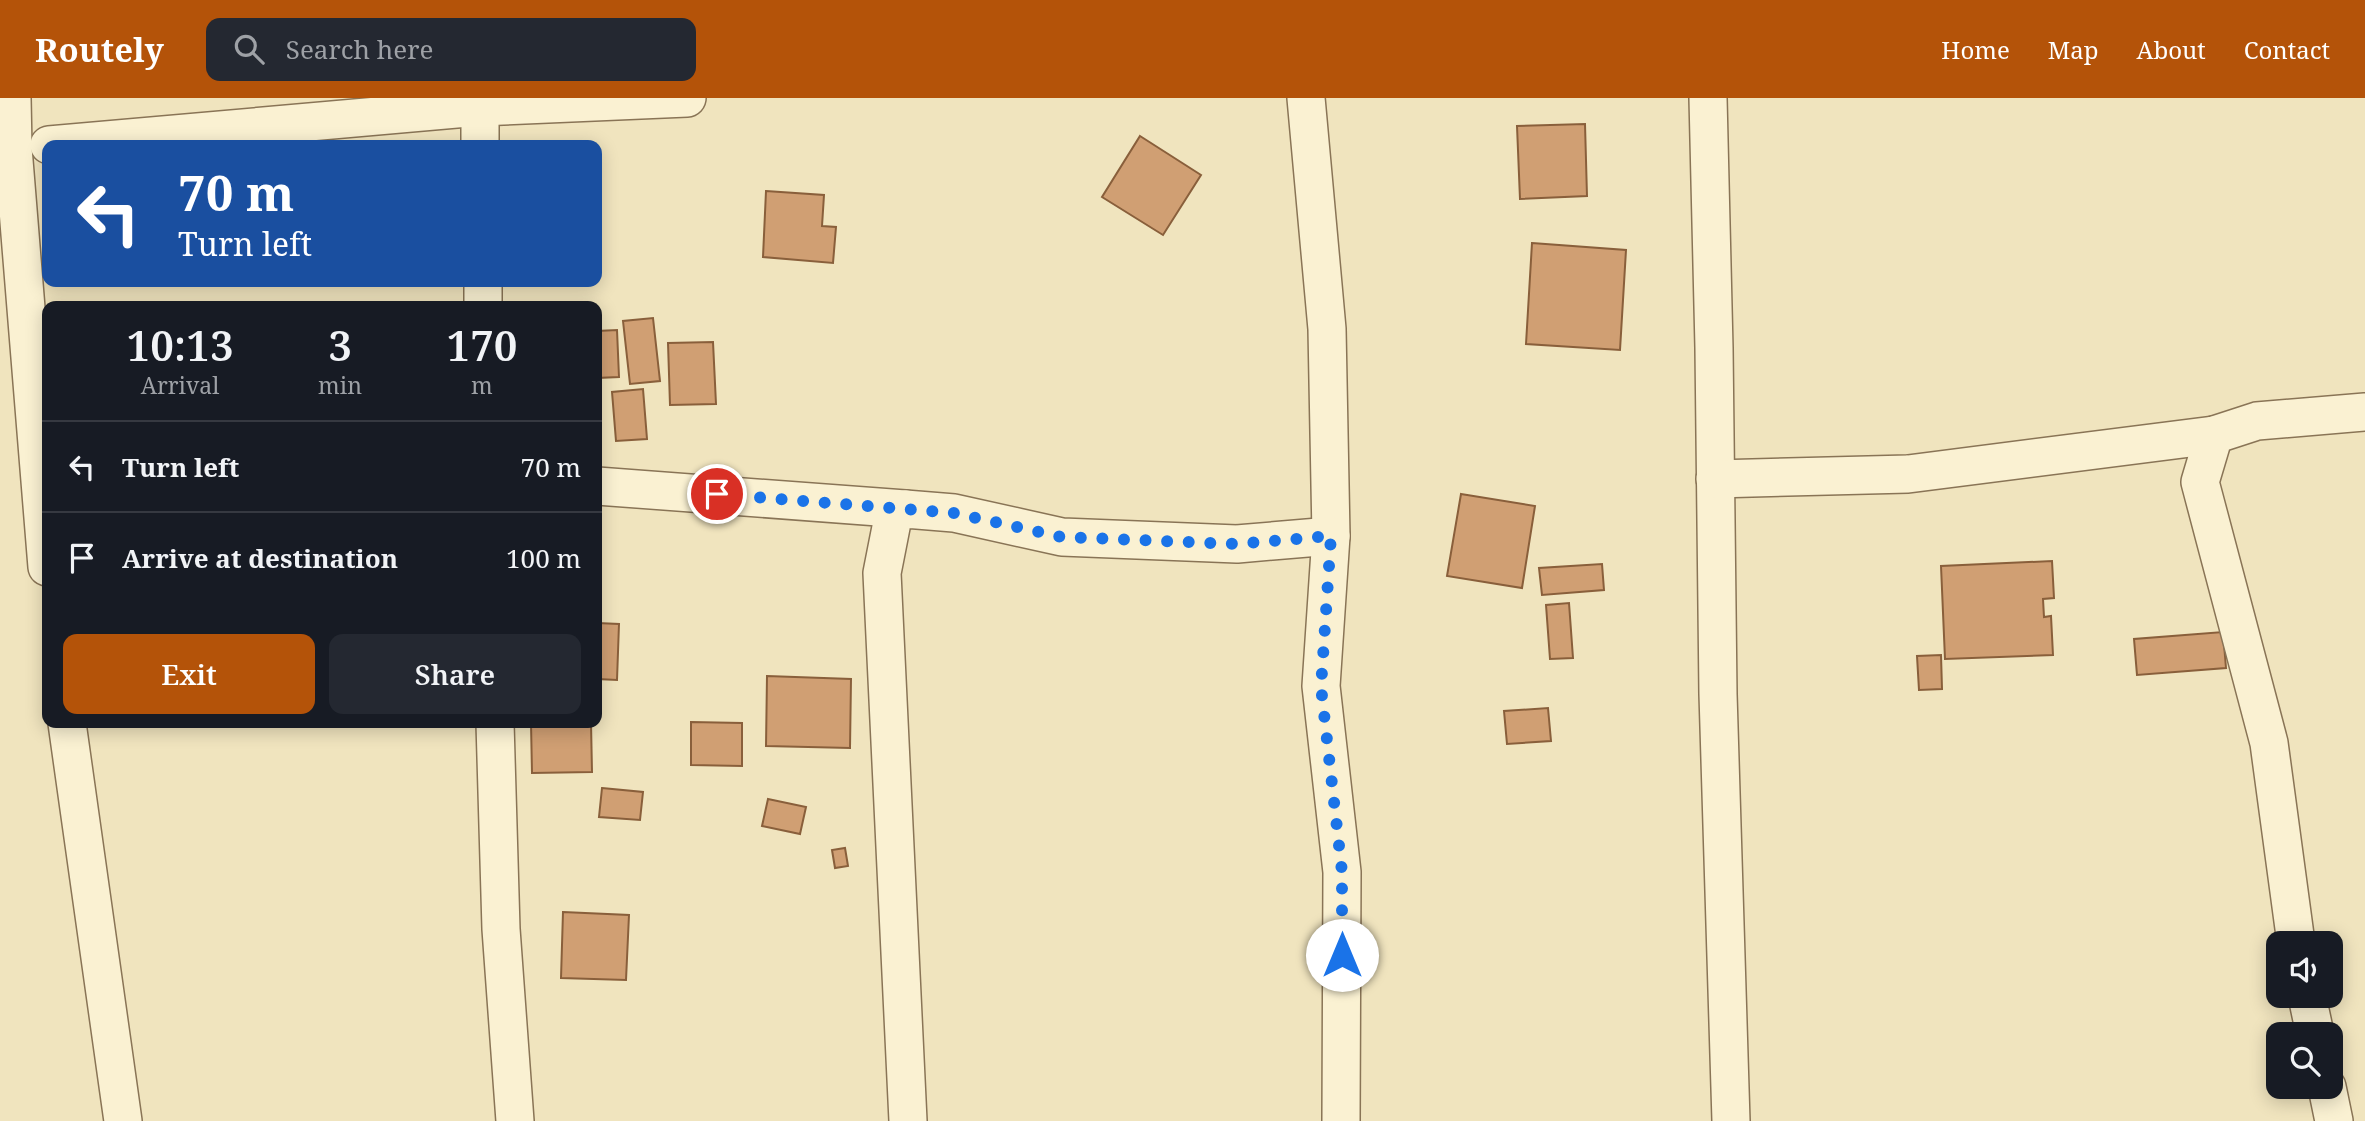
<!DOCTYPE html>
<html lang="en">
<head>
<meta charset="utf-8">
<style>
	:root { --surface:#171b24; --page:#242831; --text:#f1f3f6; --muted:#9ea1a6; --line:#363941; --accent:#b45309 }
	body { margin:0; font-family:"Noto Serif",serif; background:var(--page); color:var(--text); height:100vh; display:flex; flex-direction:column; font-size:26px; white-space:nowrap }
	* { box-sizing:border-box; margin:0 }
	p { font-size:23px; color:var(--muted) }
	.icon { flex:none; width:38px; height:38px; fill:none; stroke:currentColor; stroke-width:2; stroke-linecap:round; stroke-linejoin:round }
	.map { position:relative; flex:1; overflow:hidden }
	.panel { position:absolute; left:42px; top:203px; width:560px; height:427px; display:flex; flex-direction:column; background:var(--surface); border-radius:14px; box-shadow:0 4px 18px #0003 }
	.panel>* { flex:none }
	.hud { position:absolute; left:42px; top:42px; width:560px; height:147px; border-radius:14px; box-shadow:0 4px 18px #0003; background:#1a4fa0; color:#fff; overflow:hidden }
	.tools { position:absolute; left:2266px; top:833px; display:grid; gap:14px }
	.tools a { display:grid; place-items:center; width:77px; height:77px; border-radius:14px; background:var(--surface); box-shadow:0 4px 18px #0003; font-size:35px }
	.pin { position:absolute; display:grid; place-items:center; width:60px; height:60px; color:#fff; margin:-30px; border:4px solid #fff; border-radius:50%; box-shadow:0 2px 7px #0007 }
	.me { position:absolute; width:77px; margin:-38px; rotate:0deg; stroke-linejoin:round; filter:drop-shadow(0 0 5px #0008) }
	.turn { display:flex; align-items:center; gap:24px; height:147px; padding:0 21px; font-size:32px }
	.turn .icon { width:91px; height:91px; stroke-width:2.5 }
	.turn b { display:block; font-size:49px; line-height:60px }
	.eta { display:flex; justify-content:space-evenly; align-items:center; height:119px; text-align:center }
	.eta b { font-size:42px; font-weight:600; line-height:49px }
	.button { display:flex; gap:14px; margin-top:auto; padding:14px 21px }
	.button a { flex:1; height:80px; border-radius:14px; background:var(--accent); color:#fff; font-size:28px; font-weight:600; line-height:80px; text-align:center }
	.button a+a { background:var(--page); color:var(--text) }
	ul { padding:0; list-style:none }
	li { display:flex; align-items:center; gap:21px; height:91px; padding:0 21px; border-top:2px solid var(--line) }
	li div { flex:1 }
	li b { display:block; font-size:26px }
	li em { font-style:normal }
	header { display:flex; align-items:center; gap:42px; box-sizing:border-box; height:98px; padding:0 35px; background:var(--accent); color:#fff }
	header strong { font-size:33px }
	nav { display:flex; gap:38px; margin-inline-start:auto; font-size:24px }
	.search { width:490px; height:63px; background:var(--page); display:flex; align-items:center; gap:18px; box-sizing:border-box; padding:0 24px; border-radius:14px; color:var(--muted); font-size:26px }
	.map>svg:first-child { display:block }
</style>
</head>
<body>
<header>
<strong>Routely</strong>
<div class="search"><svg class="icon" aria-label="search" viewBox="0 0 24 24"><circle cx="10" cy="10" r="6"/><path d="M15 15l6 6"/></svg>Search here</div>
<nav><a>Home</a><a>Map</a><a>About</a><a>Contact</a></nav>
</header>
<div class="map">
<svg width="2365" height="1023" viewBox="0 0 2365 1023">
	<rect width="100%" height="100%" fill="#f0e4be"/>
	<!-- building -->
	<g fill="#d09f73" stroke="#895f3b" stroke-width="2">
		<polygon points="1585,26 1587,98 1520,101 1517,28"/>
		<polygon points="1140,38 1201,77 1163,137 1102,99"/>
		<polygon points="766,93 824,97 822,128 836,129 833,165 763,159"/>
		<polygon points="1532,145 1626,152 1620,252 1526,246"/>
		<polygon points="653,220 660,283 630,286 623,223"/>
		<polygon points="617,232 619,279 597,280 597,301 597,233"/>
		<polygon points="713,244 716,306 670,307 668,245"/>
		<polygon points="643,291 647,341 616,343 612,294"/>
		<polygon points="1461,396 1535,408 1522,490 1447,478"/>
		<polygon points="2052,463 2054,500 2043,501 2044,519 2051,518 2053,557 1945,561 1941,468"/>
		<polygon points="1602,466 1604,492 1542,497 1539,470"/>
		<polygon points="1569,505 1573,560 1550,561 1546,507"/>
		<polygon points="597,525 619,526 617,582 597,581"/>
		<polygon points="2223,534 2226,570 2137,577 2134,541"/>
		<polygon points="1941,557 1942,591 1919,592 1917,558"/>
		<polygon points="767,578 851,581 850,650 766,648"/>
		<polygon points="1548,610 1551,643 1507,646 1504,613"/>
		<polygon points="691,624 742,625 742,668 691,667"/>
		<polygon points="531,625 591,625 592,674 532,675"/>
		<polygon points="602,690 643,694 640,722 599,719"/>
		<polygon points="768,701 806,709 800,736 762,728"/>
		<polygon points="845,750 848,768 835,770 832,752"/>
		<polygon points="563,814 629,817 626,882 561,880"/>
	</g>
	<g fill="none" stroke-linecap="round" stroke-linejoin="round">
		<defs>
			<g id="street">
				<polyline points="12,0 13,50 47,469"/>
				<polyline points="480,0 480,47"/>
				<polyline points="1306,0 1327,231 1331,438 1321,588 1342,774 1341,1023"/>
				<polyline points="1708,0 1714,250 1718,596 1731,1023"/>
				<polyline points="49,47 479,9 687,0"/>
				<polyline points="483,184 483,208"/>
				<polyline points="1715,381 1908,376 2214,337"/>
				<polyline points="597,388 905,411"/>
				<polyline points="67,625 123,1023"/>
				<polyline points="495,625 501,831 515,1023"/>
				<polyline points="2296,845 2269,645 2200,384 2214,337 2257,323 2365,314"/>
				<polyline points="2307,898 2315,936"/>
				<polyline points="2327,989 2334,1023"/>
				<polyline points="908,1023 882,475 893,419 905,411 954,415 1062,439 1237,446 1331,438"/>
			</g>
		</defs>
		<!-- street casing -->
		<use href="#street" stroke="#897456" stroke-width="40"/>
		<!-- street -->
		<use href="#street" stroke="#faf1d2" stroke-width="37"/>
	</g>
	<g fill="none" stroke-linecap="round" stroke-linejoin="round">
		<!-- route -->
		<polyline stroke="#1a73e8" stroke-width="12" stroke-dasharray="0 21.6" points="717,396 954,415 1062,439 1237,446 1331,438 1321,589 1342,774 1342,857"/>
	</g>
</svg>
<div class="tools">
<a><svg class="icon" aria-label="sound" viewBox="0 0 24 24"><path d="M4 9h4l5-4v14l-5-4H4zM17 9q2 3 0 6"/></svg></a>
<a><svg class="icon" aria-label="search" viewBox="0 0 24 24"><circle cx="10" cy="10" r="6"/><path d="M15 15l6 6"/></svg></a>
</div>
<div class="pin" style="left:717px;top:396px;background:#d93025"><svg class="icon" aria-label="arrive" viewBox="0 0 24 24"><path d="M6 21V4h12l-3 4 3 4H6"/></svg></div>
<svg class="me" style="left:1342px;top:857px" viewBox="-20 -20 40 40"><circle r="19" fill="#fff"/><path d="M0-13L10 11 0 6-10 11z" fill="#1a73e8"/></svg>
<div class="hud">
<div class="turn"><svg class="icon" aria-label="left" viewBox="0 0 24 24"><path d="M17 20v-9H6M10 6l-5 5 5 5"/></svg><div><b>70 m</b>Turn left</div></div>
</div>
<section class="panel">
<div class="eta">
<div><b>10:13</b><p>Arrival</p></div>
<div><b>3</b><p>min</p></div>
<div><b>170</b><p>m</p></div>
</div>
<ul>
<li><svg class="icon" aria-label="left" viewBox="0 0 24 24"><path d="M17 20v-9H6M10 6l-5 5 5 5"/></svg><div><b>Turn left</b></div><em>70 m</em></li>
<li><svg class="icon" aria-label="arrive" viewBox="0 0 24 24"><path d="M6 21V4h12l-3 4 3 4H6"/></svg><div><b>Arrive at destination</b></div><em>100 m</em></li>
</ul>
<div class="button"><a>Exit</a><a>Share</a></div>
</section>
</div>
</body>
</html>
